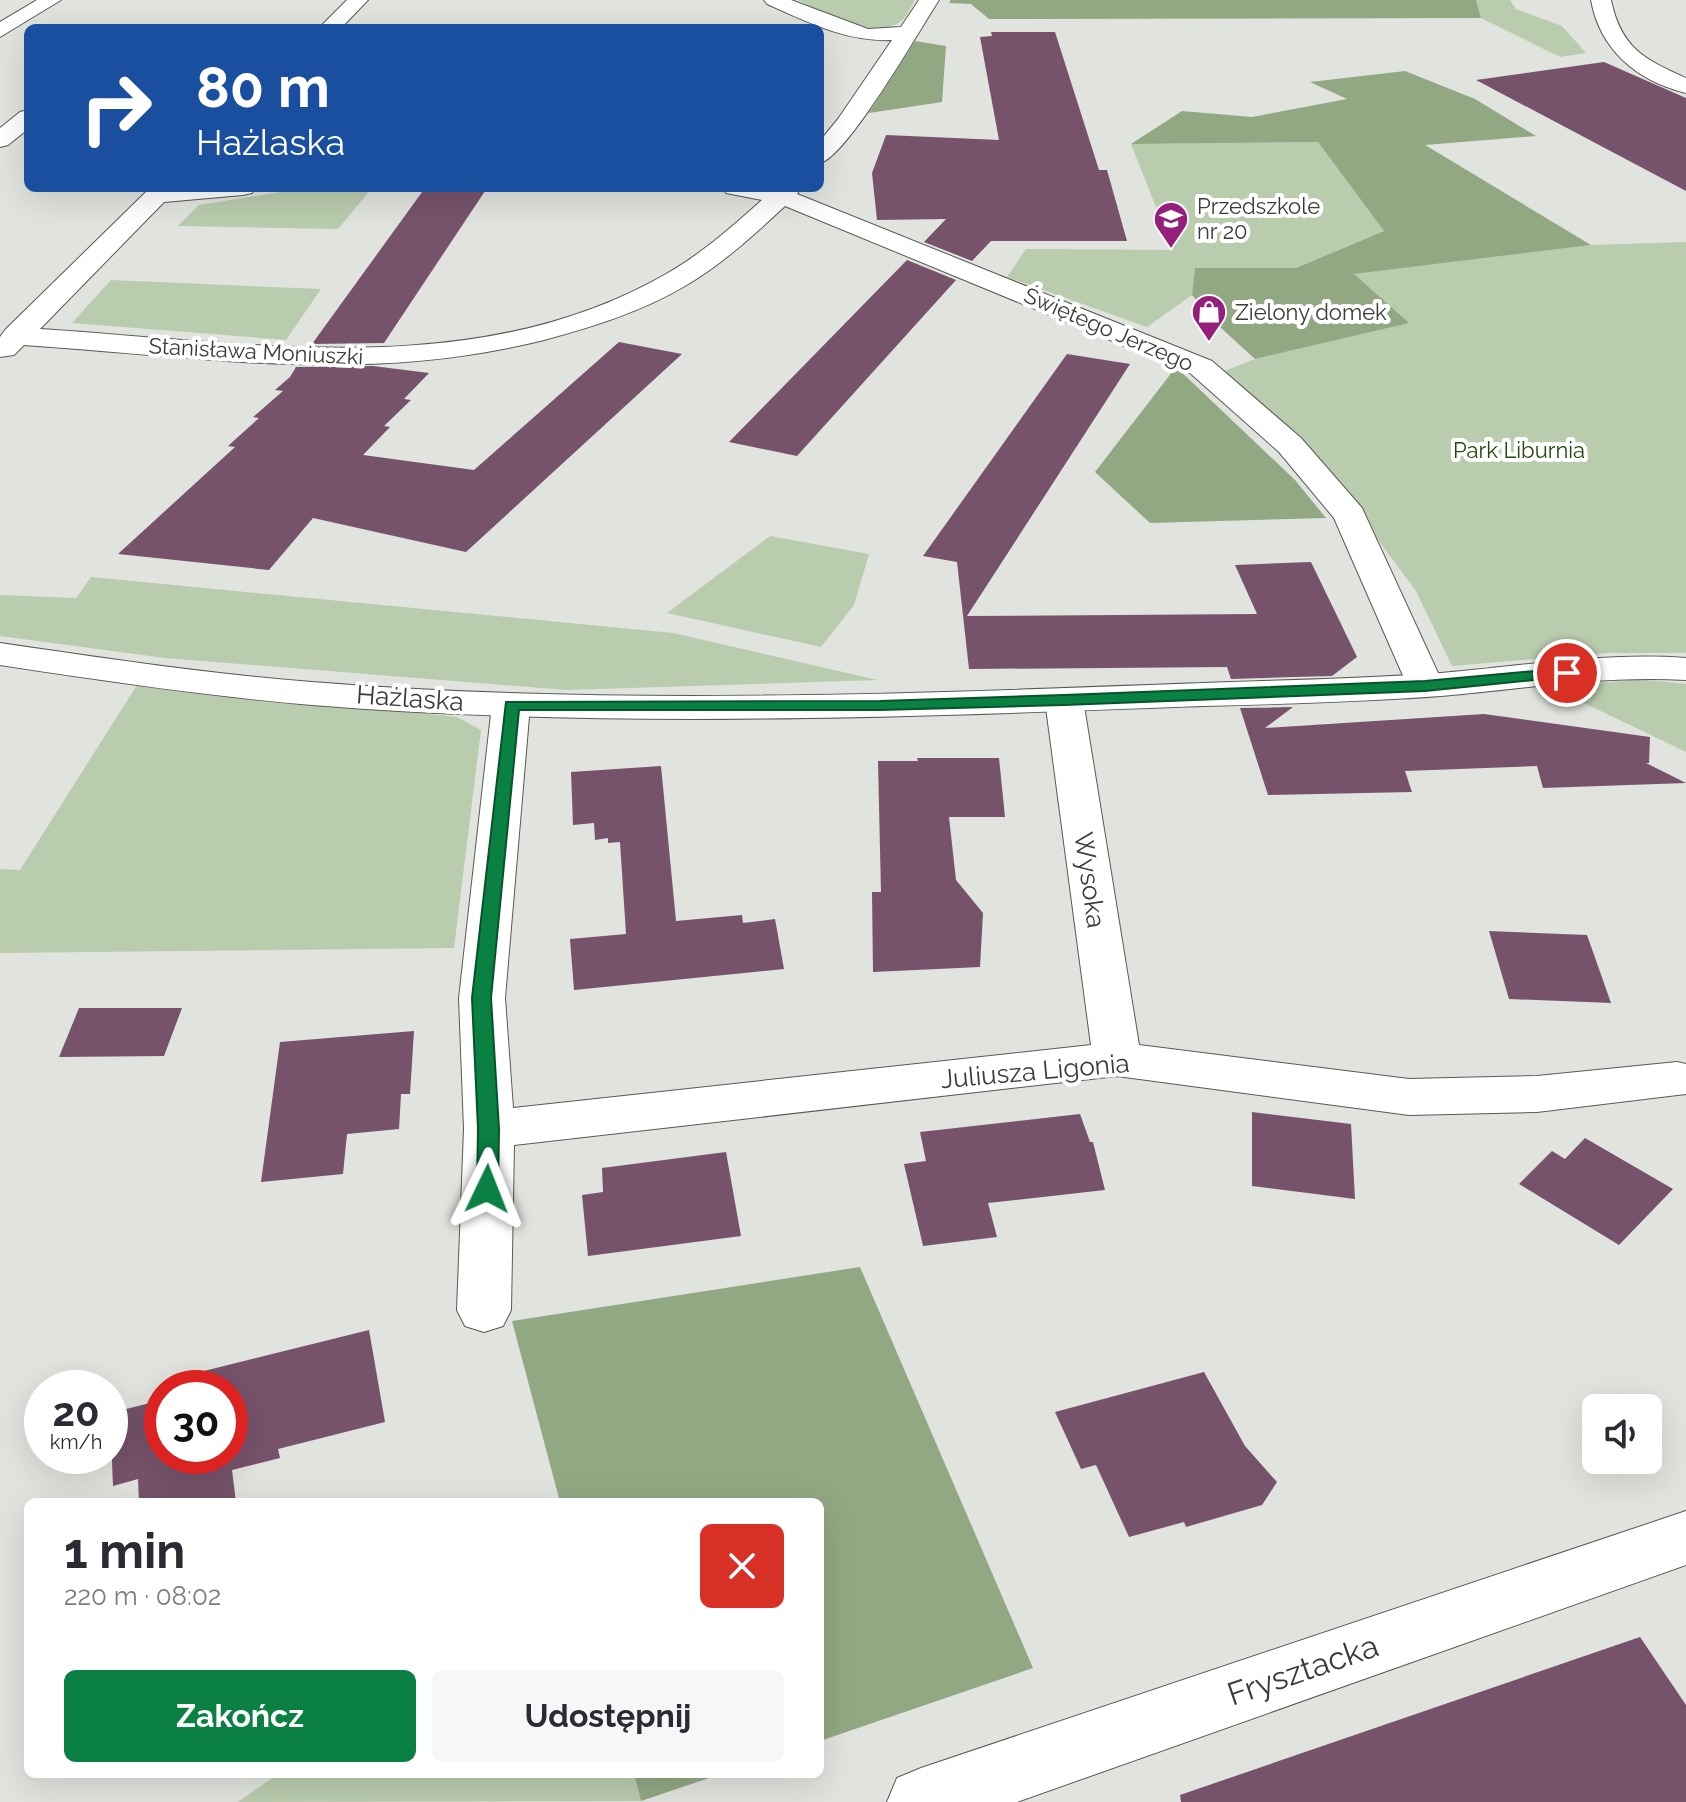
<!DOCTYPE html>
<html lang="pl">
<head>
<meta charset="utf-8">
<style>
	:root { --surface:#fff; --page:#f7f7f7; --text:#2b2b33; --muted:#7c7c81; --accent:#0b8043 }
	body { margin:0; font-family:Raleway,sans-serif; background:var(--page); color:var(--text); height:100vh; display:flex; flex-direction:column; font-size:30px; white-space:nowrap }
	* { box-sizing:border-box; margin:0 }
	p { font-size:26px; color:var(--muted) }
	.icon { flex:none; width:44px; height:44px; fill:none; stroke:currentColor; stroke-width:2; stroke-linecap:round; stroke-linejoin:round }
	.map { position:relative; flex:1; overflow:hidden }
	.details { position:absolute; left:24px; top:1498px; width:800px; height:280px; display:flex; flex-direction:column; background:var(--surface); border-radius:12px; box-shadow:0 8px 32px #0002 }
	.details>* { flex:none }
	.hud { position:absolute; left:24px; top:24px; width:800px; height:168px; border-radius:12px; box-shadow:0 8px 32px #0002; background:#1a4fa0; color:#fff; overflow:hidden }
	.fabs { position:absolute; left:1582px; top:1394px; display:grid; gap:16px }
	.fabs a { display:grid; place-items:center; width:80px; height:80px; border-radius:12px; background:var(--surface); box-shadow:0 8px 32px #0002; font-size:40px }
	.speed { position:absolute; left:24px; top:1370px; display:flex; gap:16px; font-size:40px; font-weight:700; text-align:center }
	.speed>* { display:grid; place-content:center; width:104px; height:104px; border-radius:50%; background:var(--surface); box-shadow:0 8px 32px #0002; line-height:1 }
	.speed small { font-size:20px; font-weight:400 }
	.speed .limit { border:12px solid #d22; background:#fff; color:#111 }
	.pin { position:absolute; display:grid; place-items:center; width:68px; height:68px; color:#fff; margin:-34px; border:4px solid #fff; border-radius:50%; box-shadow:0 2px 8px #0007 }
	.me { position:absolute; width:88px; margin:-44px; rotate:2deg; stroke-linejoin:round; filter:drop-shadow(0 0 6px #0008) }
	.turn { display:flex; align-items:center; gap:28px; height:168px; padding:0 40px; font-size:36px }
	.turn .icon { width:104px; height:104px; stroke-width:2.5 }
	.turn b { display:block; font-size:56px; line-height:68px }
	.round { display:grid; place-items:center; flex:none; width:84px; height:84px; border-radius:12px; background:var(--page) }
	.summary { display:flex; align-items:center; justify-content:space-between; height:136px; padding:0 40px }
	h1 { font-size:48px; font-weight:700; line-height:60px }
	.primary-button { display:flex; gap:16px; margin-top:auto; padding:16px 40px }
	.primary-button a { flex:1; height:92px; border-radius:12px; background:var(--accent); color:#fff; font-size:32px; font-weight:700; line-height:92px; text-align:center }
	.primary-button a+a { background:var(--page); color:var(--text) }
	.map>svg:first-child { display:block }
</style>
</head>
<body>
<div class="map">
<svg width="1686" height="1802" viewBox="0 0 1686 1802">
	<rect width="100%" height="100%" fill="#e0e3de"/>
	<!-- green -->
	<g fill="#baccae">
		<path d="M797,0H915C911,6 907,17 901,21C872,43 824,12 797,0Z"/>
		<polygon points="1476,0 1510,0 1516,9 1562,26 1586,53 1560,57 1481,18"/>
		<polygon points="1318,142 1384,231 1296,268 1195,268 1192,295 1147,327 1007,277 1026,249 1173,250 1131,144"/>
		<polygon points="306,188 372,188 338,229 178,226 199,205"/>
		<polygon points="1686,242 1686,653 1609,653 1452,666 1416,591 1321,463 1219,373 1255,359 1408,323 1353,274 1591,245"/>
		<polygon points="111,280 321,289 286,340 72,323"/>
		<polygon points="770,536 869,554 854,605 821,647 667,613"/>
		<polygon points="91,577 673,633 878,680 566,690 165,658 0,636 0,595 76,598"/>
		<polygon points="1639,679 1686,684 1686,752 1553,688"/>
		<polygon points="137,685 457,717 481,730 454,948 0,953 0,869 20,870"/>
		<polygon points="278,1774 634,1774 641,1801 238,1802"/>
	</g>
	<!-- forest -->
	<g fill="#91a883">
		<polygon points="951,0 1476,0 1481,18 989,19 971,4 949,3"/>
		<polygon points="915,41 946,46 942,102 869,113"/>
		<polygon points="1405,71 1475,99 1536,136 1425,145 1591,245 1354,274 1409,323 1255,359 1220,327 1192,295 1195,268 1296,268 1384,231 1318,142 1131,144 1182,111 1252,117 1347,99 1310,82"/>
		<polygon points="1176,367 1295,480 1326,518 1150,523 1095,472"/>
		<polygon points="860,1267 1033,1668 820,1741 820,1502 560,1502 512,1321"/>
		<polygon points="634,1774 721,1774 641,1801"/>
	</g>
	<!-- building -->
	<g fill="#76536b">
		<polygon points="991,32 1055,32 1099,170 1107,170 1127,241 991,241 972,261 924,242 946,219 877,220 872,173 886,135 999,140 980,37 992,36"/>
		<polygon points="1604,62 1686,98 1686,191 1476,80"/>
		<polygon points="425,188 487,188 384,343 312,344"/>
		<polygon points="907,260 956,280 797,456 729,442"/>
		<polygon points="619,342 682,354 466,552 313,518 269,570 118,554 235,447 228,446 259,418 253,417 283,391 275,390 290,377 296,367 373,366 429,373 404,399 411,400 384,426 390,427 363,455 474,470"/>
		<polygon points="1067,354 1130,364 967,616 1257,614 1235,565 1311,562 1357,657 1332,676 1292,677 1231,679 1227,667 969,669 957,562 923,556"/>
		<polygon points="1293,707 1265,728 1484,714 1650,737 1649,763 1646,763 1686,783 1543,788 1537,766 1405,771 1412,792 1268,795 1240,708"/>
		<polygon points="917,758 999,758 1005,817 949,817 956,880 983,913 980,967 873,972 872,892 881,892 878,761 918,761"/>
		<polygon points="661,766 676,921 742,915 743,923 775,919 784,969 574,990 570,939 626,934 620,842 608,843 608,838 595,840 594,823 573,825 571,772"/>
		<polygon points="1489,931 1587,935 1611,1003 1509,999"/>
		<polygon points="79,1008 182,1008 164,1056 59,1057"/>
		<polygon points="414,1031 410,1094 401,1094 399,1129 347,1134 343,1174 261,1182 280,1042"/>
		<polygon points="1252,1112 1351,1124 1355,1199 1252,1186"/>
		<polygon points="1080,1114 1090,1142 1093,1142 1105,1190 988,1203 997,1237 923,1246 904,1164 926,1161 920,1132"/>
		<polygon points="1585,1138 1673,1189 1619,1245 1519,1184 1552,1151 1565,1159"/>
		<polygon points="726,1152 741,1236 588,1256 582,1195 603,1192 602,1168"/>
		<polygon points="369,1330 385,1422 278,1449 280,1458 232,1470 236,1502 139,1502 138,1479 113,1486 110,1413 162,1400 162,1456 230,1456 230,1388 172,1388 172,1379"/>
		<polygon points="1204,1372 1245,1446 1277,1482 1262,1505 1186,1527 1184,1522 1129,1537 1096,1465 1081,1469 1055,1412"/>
		<polygon points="1640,1637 1686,1705 1686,1802 1181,1802 1180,1795"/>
	</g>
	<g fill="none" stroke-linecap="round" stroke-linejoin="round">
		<defs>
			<g id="street">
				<polygon points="37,0 61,0 0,37 0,22"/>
				<polygon points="347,0 368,0 341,28 319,28"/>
				<path d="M764,0H791L868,29L901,27L919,0H939C920,29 847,157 820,163V141L838,119L892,40C846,42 808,22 767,4Z"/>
				<polygon points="28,110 28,129 8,145 0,147 0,128 20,112"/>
				<path d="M150,188H255L252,193L243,195L164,202L40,329C247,342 475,384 666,274C700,255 732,227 762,200L726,193L723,188H801L797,194L1212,361L1301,438L1362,508L1444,686L1439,694L1425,697L1411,694L1334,518L1279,452L1190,373L785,206C754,235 721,265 685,286C641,312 592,327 544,340C363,385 205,357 24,345L14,355L0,357V337L5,330Z"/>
				<polygon points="1064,688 1078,692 1083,700 1139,1045 1409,1079 1537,1076 1677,1062 1686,1064 1686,1094 1537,1112 1409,1115 1117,1076 514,1145 511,1310 503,1326 484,1332 465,1326 457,1310 464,1129 459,998 492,705 497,697 511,693 525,697 530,705 505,998 513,1108 1091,1045 1045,700 1050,692"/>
			</g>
			<g id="secondary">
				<path d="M1591,0H1611C1621,48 1644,59 1686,78V93C1637,81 1600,50 1591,0Z"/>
				<path d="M0,643C104,658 207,674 312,682C608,706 906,694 1203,683C1282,680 1362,679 1441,673C1523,666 1603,652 1686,658V680C1603,675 1523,689 1441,696C1362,702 1282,704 1203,706C906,717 608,729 312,705C207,696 104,681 0,665Z"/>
				<polygon points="1686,1511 1686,1565 1017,1802 887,1802 897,1778 921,1768"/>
			</g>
		</defs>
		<!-- street casing -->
		<use href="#street" stroke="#585a56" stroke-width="2"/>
		<!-- secondary casing -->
		<use href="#secondary" stroke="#585a56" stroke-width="2"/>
		<!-- street -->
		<use href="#street" fill="#fff" fill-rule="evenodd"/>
		<!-- secondary -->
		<use href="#secondary" fill="#fff" fill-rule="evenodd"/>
	</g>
	<!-- route -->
	<polygon fill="#0b8043" stroke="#07532c" stroke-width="2" points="1567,668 1572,669 1572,676 1425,691 1064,705 880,710 519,710 491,998 499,1129 498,1189 495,1195 480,1195 477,1189 478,1129 472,998 506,702 880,701 1064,695 1425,681"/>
	<!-- icons -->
	<defs>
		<symbol id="school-pin" viewBox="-11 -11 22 30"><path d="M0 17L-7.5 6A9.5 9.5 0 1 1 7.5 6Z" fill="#961f7b" stroke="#fff"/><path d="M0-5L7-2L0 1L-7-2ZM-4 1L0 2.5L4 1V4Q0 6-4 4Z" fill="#fff"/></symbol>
		<symbol id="shop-pin" viewBox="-11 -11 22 30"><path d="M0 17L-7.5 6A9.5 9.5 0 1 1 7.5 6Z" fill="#961f7b" stroke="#fff"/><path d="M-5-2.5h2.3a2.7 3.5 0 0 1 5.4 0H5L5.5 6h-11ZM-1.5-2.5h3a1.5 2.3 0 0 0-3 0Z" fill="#fff"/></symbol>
	</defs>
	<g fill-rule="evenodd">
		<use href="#school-pin" x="1151" y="199" width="40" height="54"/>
		<use href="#shop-pin" x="1189" y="292" width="40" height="54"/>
	</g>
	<g text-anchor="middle" stroke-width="8" stroke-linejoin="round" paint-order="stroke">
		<!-- far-poi labels -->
		<g font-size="22" fill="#3b3c3a" stroke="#fff" text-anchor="start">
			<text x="1197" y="214">Przedszkole<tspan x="1197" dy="25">nr 20</tspan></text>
			<text x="1235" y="320">Zielony domek</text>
		</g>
		<!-- far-street labels -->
		<g font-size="22" fill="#3b3c3a" stroke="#fff">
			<text transform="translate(1109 329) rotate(23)" y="8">Świętego Jerzego</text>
			<text transform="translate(256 351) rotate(3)" y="8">Stanisława Moniuszki</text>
		</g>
		<!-- far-park labels -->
		<g font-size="22" fill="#28460e" stroke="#fff">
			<text x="1519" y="458">Park Liburnia</text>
		</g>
		<!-- street labels -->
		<g font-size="26" fill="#3b3c3a" stroke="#fff">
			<text transform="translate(410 698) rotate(4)" y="9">Hażlaska</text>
			<text transform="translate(1090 880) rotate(82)" y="9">Wysoka</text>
			<text transform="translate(1035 1071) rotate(-5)" y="9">Juliusza Ligonia</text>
		</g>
		<!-- near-street labels -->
		<g font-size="32" fill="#3b3c3a" stroke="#fff">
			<text transform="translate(1303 1670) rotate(-19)" y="11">Frysztacka</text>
		</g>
	</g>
</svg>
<div class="fabs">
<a><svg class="icon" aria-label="sound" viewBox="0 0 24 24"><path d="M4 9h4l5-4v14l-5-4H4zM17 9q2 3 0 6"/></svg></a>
</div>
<div class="speed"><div>20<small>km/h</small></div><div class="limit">30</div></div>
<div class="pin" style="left:1567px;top:673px;background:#d93025"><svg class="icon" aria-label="arrive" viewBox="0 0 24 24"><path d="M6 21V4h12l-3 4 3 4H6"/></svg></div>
<svg class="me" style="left:487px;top:1189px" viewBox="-20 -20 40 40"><path d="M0-17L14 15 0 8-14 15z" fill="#0b8043" stroke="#fff" stroke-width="4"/></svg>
<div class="hud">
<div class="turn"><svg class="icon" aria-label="right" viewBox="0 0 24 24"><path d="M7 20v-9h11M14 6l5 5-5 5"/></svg><div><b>80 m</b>Hażlaska</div></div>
</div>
<section class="details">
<div class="summary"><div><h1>1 min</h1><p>220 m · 08:02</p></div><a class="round" style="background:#d93025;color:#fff"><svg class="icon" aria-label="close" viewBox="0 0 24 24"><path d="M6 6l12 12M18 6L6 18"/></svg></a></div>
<div class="primary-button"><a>Zakończ</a><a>Udostępnij</a></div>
</section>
</div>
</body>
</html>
